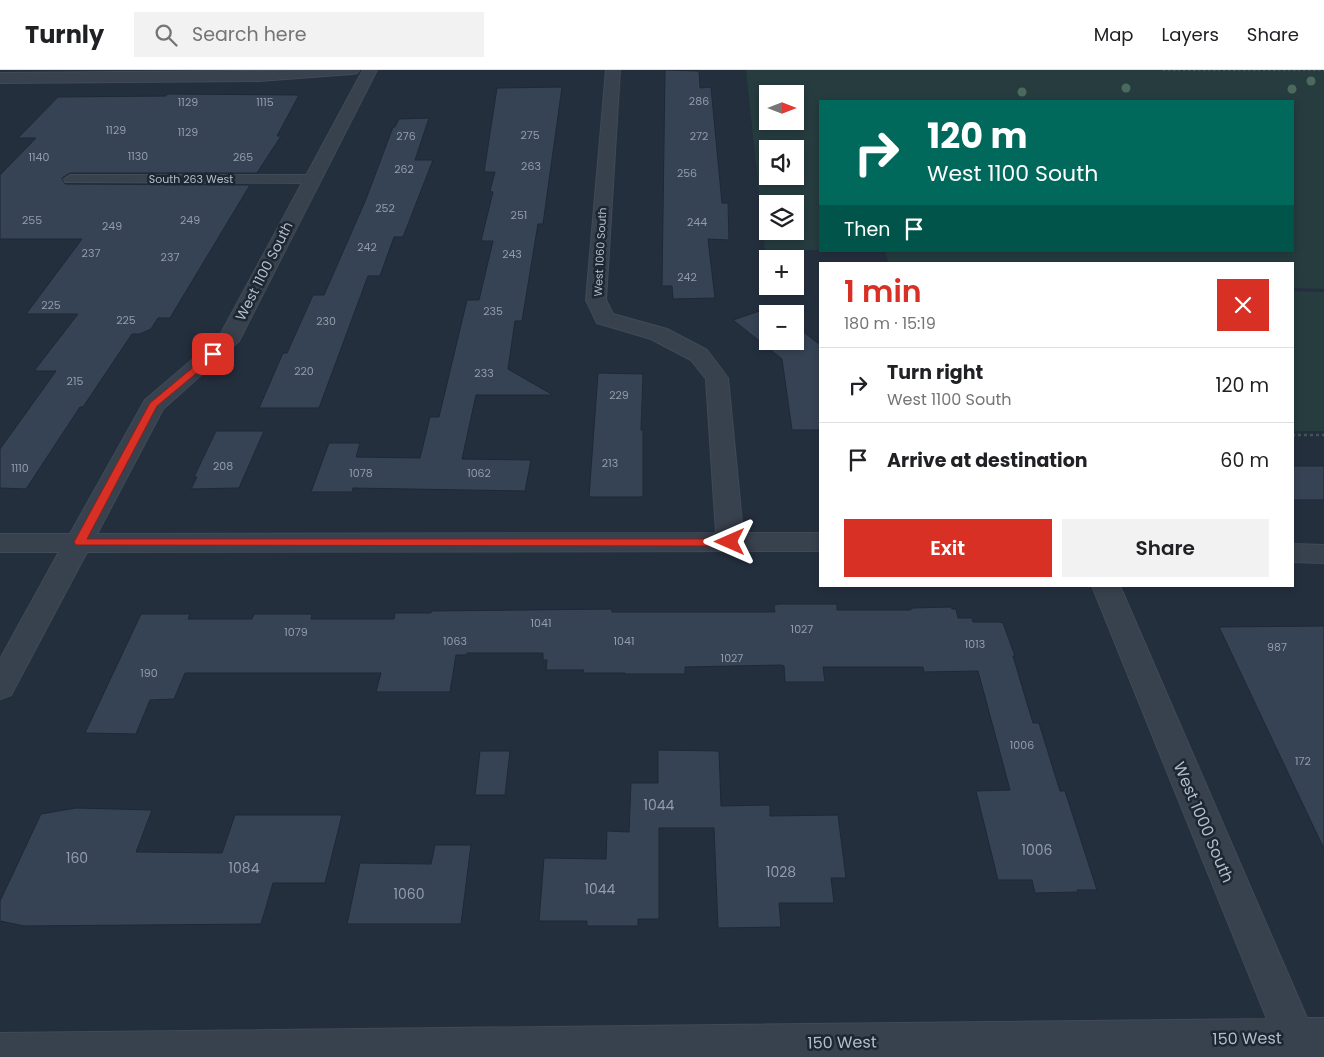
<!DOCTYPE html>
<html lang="en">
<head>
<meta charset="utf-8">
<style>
	:root { --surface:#fff; --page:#f2f2f2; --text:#202124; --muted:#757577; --line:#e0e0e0; --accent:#d93025 }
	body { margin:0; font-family:Poppins,sans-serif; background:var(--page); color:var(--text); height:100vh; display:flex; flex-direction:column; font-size:19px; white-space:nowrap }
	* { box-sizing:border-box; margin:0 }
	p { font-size:16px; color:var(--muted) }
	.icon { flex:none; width:28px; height:28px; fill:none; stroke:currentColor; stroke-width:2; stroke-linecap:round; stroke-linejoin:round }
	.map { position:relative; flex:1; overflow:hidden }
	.sheet { position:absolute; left:819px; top:192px; width:475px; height:325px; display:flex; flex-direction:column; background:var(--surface); border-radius:0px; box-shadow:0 2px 8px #0003 }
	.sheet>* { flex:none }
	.top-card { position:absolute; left:819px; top:30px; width:475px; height:152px; border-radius:0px; box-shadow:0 2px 8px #0003; background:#00695c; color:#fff; overflow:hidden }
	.needle { width:32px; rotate:90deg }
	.controls { position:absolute; left:759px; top:15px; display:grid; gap:10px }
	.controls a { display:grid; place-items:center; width:45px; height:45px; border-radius:0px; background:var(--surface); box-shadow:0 2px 8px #0003; font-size:25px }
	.pin { position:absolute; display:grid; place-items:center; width:42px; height:42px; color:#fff; margin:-21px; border-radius:10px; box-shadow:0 2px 8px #0006 }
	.me { position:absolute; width:55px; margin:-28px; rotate:270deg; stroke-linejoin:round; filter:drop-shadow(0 0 4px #0008) }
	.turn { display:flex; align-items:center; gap:18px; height:105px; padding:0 25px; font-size:22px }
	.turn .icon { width:65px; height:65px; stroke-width:2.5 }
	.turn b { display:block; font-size:35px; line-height:42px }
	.then { display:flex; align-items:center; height:48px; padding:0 25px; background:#0003; gap:10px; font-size:19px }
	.round { display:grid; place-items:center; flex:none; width:52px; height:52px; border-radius:0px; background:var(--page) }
	.summary { display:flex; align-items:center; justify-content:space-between; height:85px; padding:0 25px }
	h1 { font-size:30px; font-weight:600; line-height:38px; color:var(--accent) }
	.button { display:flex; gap:10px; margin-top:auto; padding:10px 25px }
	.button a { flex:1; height:58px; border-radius:0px; background:var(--accent); color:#fff; font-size:20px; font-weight:600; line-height:58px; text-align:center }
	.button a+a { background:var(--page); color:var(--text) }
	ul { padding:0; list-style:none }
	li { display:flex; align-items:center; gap:15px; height:75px; padding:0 25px; border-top:1px solid var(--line) }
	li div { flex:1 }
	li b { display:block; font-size:19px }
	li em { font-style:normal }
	header { display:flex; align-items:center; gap:30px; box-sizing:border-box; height:70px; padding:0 25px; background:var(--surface); border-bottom:1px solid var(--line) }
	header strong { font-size:24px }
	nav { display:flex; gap:28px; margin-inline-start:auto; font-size:18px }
	.search { width:350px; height:45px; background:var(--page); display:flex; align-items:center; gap:12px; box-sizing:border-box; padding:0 18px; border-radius:0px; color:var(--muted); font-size:19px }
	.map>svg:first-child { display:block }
</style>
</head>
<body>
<header>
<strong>Turnly</strong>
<div class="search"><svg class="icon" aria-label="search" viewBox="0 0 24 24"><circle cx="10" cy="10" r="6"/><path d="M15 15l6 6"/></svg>Search here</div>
<nav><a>Map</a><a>Layers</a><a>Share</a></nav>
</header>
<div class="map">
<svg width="1324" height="987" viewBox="0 0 1324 987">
	<rect width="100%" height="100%" fill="#242f3e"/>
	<!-- green -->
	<g fill="#263c3f" fill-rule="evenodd">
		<path d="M746,0H1324V219L1293,218L1292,194H889L885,181H1292V31H820V180H765ZM768,24H795V51H768ZM768,79H795V106H768ZM768,134H795V161H768Z"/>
		<polygon points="1293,221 1324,222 1324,361 1293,361"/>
	</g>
	<!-- building -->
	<g fill="#364354" stroke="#1f2835">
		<polygon points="665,0 699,1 700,18 711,17 722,133 728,133 729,170 708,169 715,228 673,229 672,216 662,216"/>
		<polygon points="562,17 543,154 538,154 522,251 515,251 508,299 553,325 476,325 462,389 531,390 525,421 353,418 352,422 311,422 329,373 360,373 356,387 420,388 430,347 439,347 467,230 479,230 493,171 481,171 493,122 490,121 495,102 484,102 497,18"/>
		<polygon points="168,24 299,25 277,66 281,66 257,103 70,103 62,108 65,114 250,115 170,248 158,248 151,259 140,264 132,264 83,337 80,337 26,419 0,418 0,379 56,301 34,301 78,244 26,244 82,169 0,169 0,105 36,68 18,68 58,27 166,26"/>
		<polygon points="429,48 415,90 433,90 403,167 394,167 380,206 368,206 319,338 259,338 283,283 287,283 313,225 324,225 366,129 393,57 395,57 399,49"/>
		<polygon points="771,237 780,244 768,244 768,271 795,271 795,255 820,275 820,360 792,360 782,289 733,250"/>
		<polygon points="598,303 643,304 641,360 643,360 643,427 589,427"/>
		<polygon points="216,361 264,361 239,418 191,419 197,407 194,407"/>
		<rect x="1292" y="396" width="32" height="34"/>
		<polygon points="779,534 837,534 837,540 910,540 913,538 951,537 952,539 956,539 958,548 972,548 973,552 1000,552 1003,553 1015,586 1013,586 1033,653 1039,653 1060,721 1065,721 1097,820 1077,820 1078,822 1035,823 1032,810 998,810 976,721 1010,720 978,601 924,602 923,597 823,597 825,612 785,612 784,596 781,595 685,597 685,604 625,604 625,603 583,603 584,600 546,600 547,590 543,590 543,583 467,583 466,585 456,585 450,622 376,622 381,603 185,603 174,629 150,630 136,664 85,663 141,544 190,544 188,549 252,549 254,544 312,544 311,549 394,549 395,543 431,543 431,541 612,539 612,542 775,542 774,535"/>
		<polygon points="1324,556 1324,779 1219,557"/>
		<polygon points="658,680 719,681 721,736 770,735 770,746 838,745 846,808 831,808 834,833 779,833 781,857 718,858 714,758 659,758 659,849 638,849 638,856 587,856 587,851 539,851 544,788 606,789 607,761 629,762 631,713 658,713"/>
		<polygon points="480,681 510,681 505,725 475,725"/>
		<polygon points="76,738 152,740 136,782 222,783 235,745 342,745 325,813 273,813 261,854 24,856 0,851 0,831 41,744"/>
		<polygon points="435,775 471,775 461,854 347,854 360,793 431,794"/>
	</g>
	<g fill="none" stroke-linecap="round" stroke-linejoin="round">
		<defs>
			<polygon id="lane" points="70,105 312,105 318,109 312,113 65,112 64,109"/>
			<g id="street">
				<polygon points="359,0 357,3 352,4 259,11 0,13 0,3"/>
				<polygon points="363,0 377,0 239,271 163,339 97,464 716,463 706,309 691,290 651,269 597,253 586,230 606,0 620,0 606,230 613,244 667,259 707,280 728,308 743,463 820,463 820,481 87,482 11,625 0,629 0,589 59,482 0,482 0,464 70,464 145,330 219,267"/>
				<polygon points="1292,474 1324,475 1324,493 1292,492"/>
				<polygon points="1092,516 1120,516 1307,948 1324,948 1324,987 0,987 0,963 1267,949"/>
			</g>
		</defs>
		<!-- lane casing -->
		<use href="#lane" stroke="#414a57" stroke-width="2"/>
		<!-- street casing -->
		<use href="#street" stroke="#414a57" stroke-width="2"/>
		<!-- path-far1 -->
		<polyline stroke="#3f5557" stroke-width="2" stroke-dasharray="2.5 2.5" stroke-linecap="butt" points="1163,0 1324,0"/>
		<!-- path -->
		<polyline stroke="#3f5557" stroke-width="2.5" stroke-dasharray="3 3" stroke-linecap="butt" points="1292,365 1324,365"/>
		<!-- lane -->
		<use href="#lane" fill="#38414e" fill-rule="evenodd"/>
		<!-- street -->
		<use href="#street" fill="#38414e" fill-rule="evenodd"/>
	</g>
	<!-- trees -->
	<g fill="#4b6a5d">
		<circle cx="1311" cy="11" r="4.5"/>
		<circle cx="1126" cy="18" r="4.5"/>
		<circle cx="1292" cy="19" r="4.5"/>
		<circle cx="1022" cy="22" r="4.5"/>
	</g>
	<!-- route -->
	<polygon fill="#d93025" stroke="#8d1f18" points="213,281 217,282 217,286 157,336 87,469 730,469 736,472 730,476 76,475 74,472 150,333"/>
	<g text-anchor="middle" stroke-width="5" stroke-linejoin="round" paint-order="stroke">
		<!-- number labels -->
		<g font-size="11" fill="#929caa">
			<text x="699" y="35">286</text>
			<text x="188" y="36">1129</text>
			<text x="265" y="36">1115</text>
			<text x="116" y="64">1129</text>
			<text x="188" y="66">1129</text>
			<text x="530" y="69">275</text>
			<text x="406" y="70">276</text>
			<text x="699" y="70">272</text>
			<text x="138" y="90">1130</text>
			<text x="39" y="91">1140</text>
			<text x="243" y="91">265</text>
			<text x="531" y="100">263</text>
			<text x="404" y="103">262</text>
			<text x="687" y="107">256</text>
			<text x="385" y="142">252</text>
			<text x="519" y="149">251</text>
			<text x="32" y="154">255</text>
			<text x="190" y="154">249</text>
			<text x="697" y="156">244</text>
			<text x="112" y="160">249</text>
			<text x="367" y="181">242</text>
			<text x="91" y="187">237</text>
			<text x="512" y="188">243</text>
			<text x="170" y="191">237</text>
			<text x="687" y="211">242</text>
			<text x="51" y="239">225</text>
			<text x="493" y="245">235</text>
			<text x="126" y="254">225</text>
			<text x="326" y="255">230</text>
			<text x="304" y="305">220</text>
			<text x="484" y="307">233</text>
			<text x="75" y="315">215</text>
			<text x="619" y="329">229</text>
			<text x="610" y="397">213</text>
			<text x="223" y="400">208</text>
			<text x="20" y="402">1110</text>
			<text x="361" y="407">1078</text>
			<text x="479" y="407">1062</text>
			<text x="541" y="557">1041</text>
			<text x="802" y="563">1027</text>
			<text x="296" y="566">1079</text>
			<text x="455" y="575">1063</text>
			<text x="624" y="575">1041</text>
			<text x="975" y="578">1013</text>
			<text x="1277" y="581">987</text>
			<text x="732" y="592">1027</text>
			<text x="149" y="607">190</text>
			<text x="1022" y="679">1006</text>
			<text x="1303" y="695">172</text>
		</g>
		<!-- far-street labels -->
		<g font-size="11" fill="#b4bcc9" stroke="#1d2633">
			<text x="191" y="113">South 263 West</text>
			<text transform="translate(600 182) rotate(-87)" y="4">West 1060 South</text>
		</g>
		<!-- street labels -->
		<g font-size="14" fill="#b4bcc9" stroke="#1d2633">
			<text transform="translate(264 201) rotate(-63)" y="5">West 1100 South</text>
		</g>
		<!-- near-number labels -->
		<g font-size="14" fill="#929caa">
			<text x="659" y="740">1044</text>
			<text x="1037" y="785">1006</text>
			<text x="77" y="793">160</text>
			<text x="244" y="803">1084</text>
			<text x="781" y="807">1028</text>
			<text x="600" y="824">1044</text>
			<text x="409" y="829">1060</text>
		</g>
		<!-- near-street labels -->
		<g font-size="16" fill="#b4bcc9" stroke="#1d2633">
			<text transform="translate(1204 752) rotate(67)" y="6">West 1000 South</text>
			<text transform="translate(1247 968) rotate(-1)" y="6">150 West</text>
			<text transform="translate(842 972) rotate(-1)" y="6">150 West</text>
		</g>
	</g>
</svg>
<div class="controls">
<a><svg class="needle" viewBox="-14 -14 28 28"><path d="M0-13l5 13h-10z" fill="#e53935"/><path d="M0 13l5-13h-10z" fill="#757577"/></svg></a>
<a><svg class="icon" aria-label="sound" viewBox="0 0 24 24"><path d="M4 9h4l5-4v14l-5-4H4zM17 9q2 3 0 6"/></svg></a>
<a><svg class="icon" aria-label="layers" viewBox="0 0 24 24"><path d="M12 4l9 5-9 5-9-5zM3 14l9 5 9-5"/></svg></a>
<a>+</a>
<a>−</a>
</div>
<div class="pin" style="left:213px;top:284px;background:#d93025"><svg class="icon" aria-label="arrive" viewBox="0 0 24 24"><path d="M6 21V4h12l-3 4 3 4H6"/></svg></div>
<svg class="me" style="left:730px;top:472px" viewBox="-20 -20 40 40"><path d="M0-17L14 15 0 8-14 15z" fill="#d93025" stroke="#fff" stroke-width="4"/></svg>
<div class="top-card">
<div class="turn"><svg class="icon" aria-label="right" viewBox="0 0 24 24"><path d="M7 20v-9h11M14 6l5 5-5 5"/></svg><div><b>120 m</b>West 1100 South</div></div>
<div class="then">Then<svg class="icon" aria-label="arrive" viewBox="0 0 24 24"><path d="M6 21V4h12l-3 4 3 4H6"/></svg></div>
</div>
<section class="sheet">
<div class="summary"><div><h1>1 min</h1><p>180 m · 15:19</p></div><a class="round" style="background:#d93025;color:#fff"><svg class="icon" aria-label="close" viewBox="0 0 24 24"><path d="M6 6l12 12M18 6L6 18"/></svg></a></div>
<ul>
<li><svg class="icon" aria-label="right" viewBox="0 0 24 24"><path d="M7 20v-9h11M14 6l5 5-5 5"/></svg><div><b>Turn right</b><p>West 1100 South</p></div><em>120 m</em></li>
<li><svg class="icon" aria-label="arrive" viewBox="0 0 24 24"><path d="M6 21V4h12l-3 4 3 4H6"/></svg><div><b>Arrive at destination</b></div><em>60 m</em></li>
</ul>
<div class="button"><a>Exit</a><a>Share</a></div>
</section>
</div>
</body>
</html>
